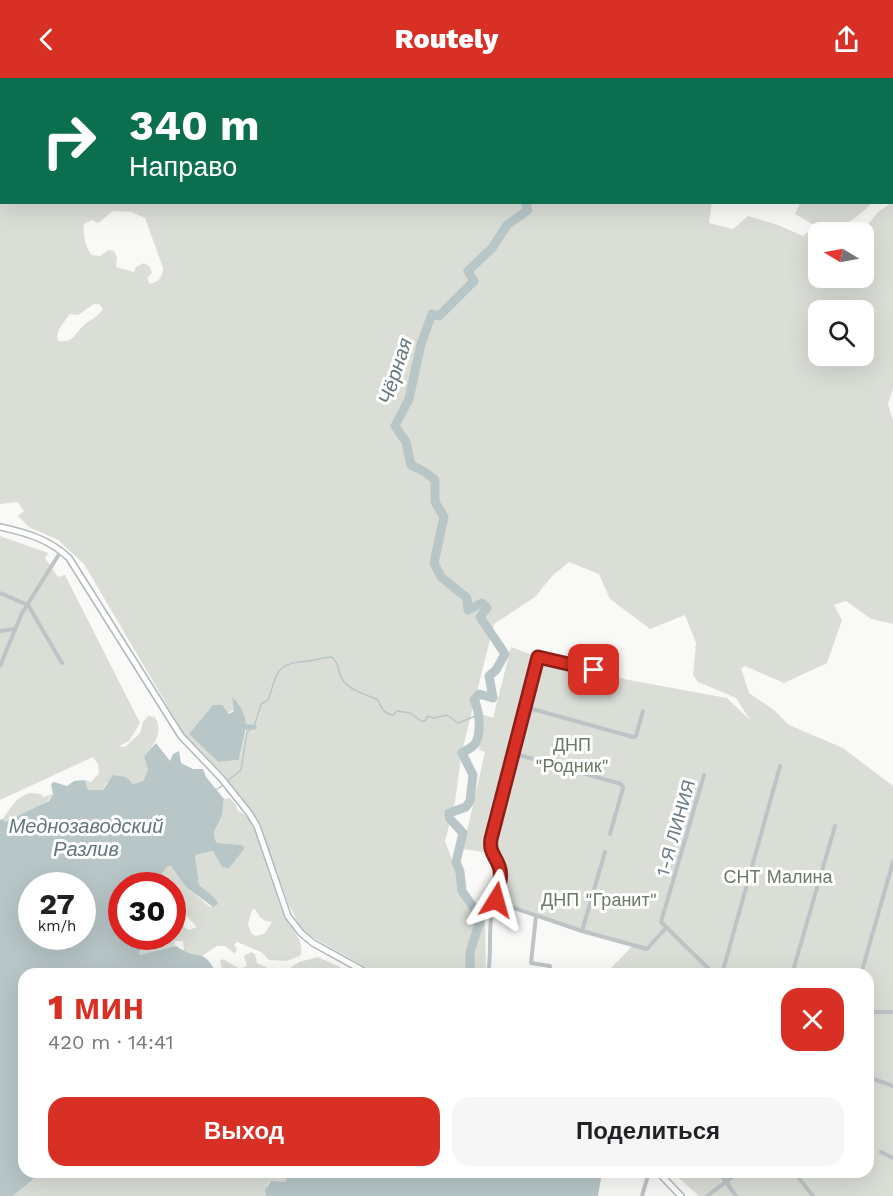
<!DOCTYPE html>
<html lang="ru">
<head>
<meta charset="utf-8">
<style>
	:root { --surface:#fff; --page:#f6f6f6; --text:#202124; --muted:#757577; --accent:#d93025 }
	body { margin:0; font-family:"Work Sans",sans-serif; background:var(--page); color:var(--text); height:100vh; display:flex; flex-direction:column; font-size:22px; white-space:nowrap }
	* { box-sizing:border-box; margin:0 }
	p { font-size:20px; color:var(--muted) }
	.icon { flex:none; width:33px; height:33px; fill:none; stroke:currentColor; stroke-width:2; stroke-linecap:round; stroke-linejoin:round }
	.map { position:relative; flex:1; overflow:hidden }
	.panel { position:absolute; left:18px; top:890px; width:856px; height:210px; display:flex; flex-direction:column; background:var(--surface); border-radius:18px; box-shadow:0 6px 24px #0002 }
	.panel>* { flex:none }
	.top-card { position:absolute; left:0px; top:0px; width:894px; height:126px; box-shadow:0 6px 24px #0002; background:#0b6e4f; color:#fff; overflow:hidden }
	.needle { width:39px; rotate:280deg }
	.buttons { position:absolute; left:808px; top:144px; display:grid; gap:12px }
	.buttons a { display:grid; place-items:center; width:66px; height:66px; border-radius:12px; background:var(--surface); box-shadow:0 6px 24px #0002; font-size:30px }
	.speed { position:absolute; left:18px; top:794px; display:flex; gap:12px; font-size:30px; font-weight:700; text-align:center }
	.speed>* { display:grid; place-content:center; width:78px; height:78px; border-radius:50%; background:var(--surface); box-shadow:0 6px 24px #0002; line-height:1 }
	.speed small { font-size:15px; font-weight:400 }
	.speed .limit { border:9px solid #d22; background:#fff; color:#111 }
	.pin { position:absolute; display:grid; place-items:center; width:51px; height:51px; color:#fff; margin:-26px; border-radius:12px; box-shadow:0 3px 9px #0006 }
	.me { position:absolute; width:66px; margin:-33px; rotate:8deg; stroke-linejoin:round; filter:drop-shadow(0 0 4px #0008) }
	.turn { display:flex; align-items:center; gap:21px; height:126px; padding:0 30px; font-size:27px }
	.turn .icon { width:78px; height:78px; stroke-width:2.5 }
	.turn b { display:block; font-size:42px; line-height:51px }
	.round { display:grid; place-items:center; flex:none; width:63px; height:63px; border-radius:18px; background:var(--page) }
	.head { display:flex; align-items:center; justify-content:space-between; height:102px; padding:0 30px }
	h1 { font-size:36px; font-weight:800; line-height:45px; color:var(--accent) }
	.cta { display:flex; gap:12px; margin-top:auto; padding:12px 30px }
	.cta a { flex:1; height:69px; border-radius:18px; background:var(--accent); color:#fff; font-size:24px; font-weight:800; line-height:69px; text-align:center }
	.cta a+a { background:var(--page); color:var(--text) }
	header { display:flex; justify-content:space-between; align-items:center; height:78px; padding:0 30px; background:var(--accent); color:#fff; font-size:27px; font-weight:800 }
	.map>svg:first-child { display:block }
</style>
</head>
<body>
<header><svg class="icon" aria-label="back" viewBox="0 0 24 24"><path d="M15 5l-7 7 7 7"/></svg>Routely<svg class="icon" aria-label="share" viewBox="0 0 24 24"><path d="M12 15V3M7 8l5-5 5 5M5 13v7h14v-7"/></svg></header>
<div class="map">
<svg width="893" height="1118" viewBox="0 0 893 1118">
	<rect width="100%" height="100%" fill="#f9f9f7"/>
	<!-- green -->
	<g fill="#dbded7" fill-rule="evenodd">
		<path d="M0,0L685,1L2,2V124H712L709,145L733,151L748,138L778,147L803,158L816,148L795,136L800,125H871C860,139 836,154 819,154V200H864L862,154L878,134L893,124V310L888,326L893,343V546L871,541L846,523L834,527L842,542L827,585L784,605L745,588L741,590L749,615L774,632L789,647L843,670L893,708V1118H699L672,1094H868V896L610,895L612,889L632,868L495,824C500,802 503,795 491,775L463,771L485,674L479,672L482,636L493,640L511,569L538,579L629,602L727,620L750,642L736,620L698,604L693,597L696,565L685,537L650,551L610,521L599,496L569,484L552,498L535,519L494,546L462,673L455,724L445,763L456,792L459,814L473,835H485L486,895H376L303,854L289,827L257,741L225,698L184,656L84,486L58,462L29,449L18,438L24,433L17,424L0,426ZM113,133L131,134L145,140L163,190C162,200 160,203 150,206L147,200L152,195L150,189L144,185L136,189L134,194L116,189L117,179L114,173L108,172L100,178L92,177C85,169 83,156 84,146L92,142L98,145ZM94,226H99L103,231C98,239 91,241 84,247C75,255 73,266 58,263C55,252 64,245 70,236L78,237ZM819,232H864V278H819ZM232,621L246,653L239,682L218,684L189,656L195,650L234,632Z"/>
		<path d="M0,458L48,475L45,480L58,499L65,497L140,645L129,663L119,668L125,669L140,655L143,644L148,638L155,639C164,655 154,667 144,678L148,692L143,703L133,706L106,705L103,712H88L85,702L91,704L99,695L98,686L93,679L0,722Z"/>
		<path d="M30,715L41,716L43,719L53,716L45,726L5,744L3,741C10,730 17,718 30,715Z"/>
		<path d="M230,720L236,727L237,732C240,734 243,735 245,737C258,747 275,814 282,833C287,847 307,863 300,878L286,883L269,882L261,874L237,864L234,867L237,870L235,876L225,868H217L202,878L184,873L183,863H175L174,869L140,877L139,874L154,858H172L173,839L175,838L181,847L189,852L197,849L182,833H173L172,807H165L162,795L168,788H171L186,809L210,829L217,826L215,820L199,807L195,777L214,773L222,789L242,767L217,765C209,754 219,748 222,737C223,732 223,726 224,721ZM255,831C260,840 262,843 272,844L265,855L256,858L251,855L248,846L252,832Z"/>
		<polygon points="251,874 255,876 257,885 270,891 287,892 299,884 318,879 340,889 339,895 219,895 223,895 220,883 223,881 240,891 247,888 244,878"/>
		<polygon points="52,1094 290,1094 285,1104 270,1103 267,1107 266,1118 13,1118 37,1098"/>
	</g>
	<!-- water -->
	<g fill="#b8c6c8" fill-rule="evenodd">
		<path d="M232,619C254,641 244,654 239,682L218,684L189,656L213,627H222L229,636L234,633Z"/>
		<path d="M156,665L170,683L173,676L179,673L181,685L193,691H203L206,699L224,721C223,726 223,732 222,737C219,748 209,754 217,765L242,767L245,770L229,790L222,789L213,773L195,777L199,807L215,820L218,826L213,829L186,809L171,788H168L162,795L165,807H122V858H154L155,863L146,866L139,874L140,877L176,868C198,883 204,869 216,895L24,896V1094H52L37,1098L13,1118H0V742L3,741L5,744L49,723L53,716L51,706L54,704L67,708L74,703L85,702L88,712H103L113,697L126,699L133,706L143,703L148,692L144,678ZM32,807H82V858H32Z"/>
		<polygon points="289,1094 602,1094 598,1118 266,1118 265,1112 271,1103 285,1104"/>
	</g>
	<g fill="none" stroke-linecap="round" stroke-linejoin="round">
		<!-- stream -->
		<g stroke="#b8c6c8" stroke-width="1.5">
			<path d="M226,704L241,692L247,654L254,649L261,626L268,622C278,594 275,585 308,583C316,582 324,579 332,579C341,588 337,593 342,601C349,612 366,617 377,621C382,629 383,636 393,637L397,633L410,635L421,643H425L428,638L434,640L447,637L458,645L478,637"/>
			<polyline points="216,712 223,707"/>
		</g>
		<!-- canal -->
		<polyline stroke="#b8c6c8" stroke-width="5" points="242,649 254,649"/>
		<!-- river -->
		<g stroke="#b8c6c8" stroke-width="9">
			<polyline points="550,0 552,2"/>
			<path d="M470,896V874L481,840L462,813L460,794L456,784L463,755L450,741L449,735L466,729L470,723L473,697L462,675C468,671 475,669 477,662C481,651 479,631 474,622L479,616L493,620L489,598L496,592L505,576L480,539L487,530L482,525L468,532L467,520L441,499L434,485L444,439L435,424V402L425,394L411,387L406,364L395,348L409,321L421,266L432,236L439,238L474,203L468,193L492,170L507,147L528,132L525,124"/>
		</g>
		<defs>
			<g id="secondary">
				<path d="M0,449C27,455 49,461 69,480L181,658L222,701L249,735L257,748L288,838L301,855L313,865L369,896"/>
				<polyline points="658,1094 681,1118"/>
			</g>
		</defs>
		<!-- secondary casing -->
		<use href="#secondary" stroke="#b1b9bb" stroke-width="8"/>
		<!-- minor -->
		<g stroke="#bec4c6" stroke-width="4">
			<polyline points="0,515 28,527 62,585"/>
			<polyline points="0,553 14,551"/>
			<polyline points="0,588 22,535 61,473"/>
			<polyline points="525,629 633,659 636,658 643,633"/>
			<polyline points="512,675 621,706 623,710 610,756"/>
			<polyline points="704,697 661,844 714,896"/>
			<polyline points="505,827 582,853 647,871 666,850"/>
			<polyline points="536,838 531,885 550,888 548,896"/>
			<polyline points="582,853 605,774"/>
			<path d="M488,896C492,874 488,853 492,834C494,823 499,813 501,801C502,786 489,777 491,761L538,579L594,592"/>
			<polyline points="722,896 780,688"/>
			<polyline points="792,896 835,748"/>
			<polyline points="861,896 893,784"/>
			<polyline points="868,934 893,934"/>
			<polyline points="868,999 893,1008"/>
			<polyline points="881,1074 893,1080"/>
			<polyline points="719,1094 736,1118"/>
			<polyline points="794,1094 813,1118"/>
			<polyline points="642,1118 649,1094"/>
			<polyline points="707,1118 739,1094"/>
		</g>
		<!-- secondary -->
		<use href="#secondary" stroke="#fff" stroke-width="5"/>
	</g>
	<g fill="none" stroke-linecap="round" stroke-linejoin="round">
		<defs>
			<path id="route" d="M496,822C498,811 503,798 499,788C495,777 489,774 491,761L538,579L594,592"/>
		</defs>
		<!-- route casing -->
		<use href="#route" stroke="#8d1f18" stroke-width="15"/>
		<!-- route -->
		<use href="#route" stroke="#d93025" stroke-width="10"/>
	</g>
	<g text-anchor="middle" stroke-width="6" stroke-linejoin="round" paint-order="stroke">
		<!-- park labels -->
		<g font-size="18" fill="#6c7965" stroke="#fff">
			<text x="572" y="673">ДНП<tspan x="572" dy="21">"Родник"</tspan></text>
			<text x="778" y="805">СНТ Малина</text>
			<text x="599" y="828">ДНП "Гранит"</text>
		</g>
		<!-- street labels -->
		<g font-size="18" fill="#667a80" stroke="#fff">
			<text transform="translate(676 750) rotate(-74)" y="6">1-Я ЛИНИЯ</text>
		</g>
		<!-- water labels -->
		<g font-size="20" font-style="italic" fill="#60787a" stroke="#fff">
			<text transform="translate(395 293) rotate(-72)" y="7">Чёрная</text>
			<text x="86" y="755">Меднозаводский<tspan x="86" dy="23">Разлив</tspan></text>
		</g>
	</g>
</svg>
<div class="buttons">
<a><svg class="needle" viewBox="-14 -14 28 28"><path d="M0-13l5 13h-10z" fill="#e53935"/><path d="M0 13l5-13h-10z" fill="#757577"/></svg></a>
<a><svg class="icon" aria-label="search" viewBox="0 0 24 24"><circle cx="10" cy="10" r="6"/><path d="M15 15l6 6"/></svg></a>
</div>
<div class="speed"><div>27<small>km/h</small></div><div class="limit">30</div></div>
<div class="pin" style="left:594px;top:592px;background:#d93025"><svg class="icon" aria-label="arrive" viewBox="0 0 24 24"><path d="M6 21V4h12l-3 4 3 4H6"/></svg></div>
<svg class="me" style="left:496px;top:822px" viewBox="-20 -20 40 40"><path d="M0-17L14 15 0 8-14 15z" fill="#d93025" stroke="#fff" stroke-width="4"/></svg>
<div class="top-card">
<div class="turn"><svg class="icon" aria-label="right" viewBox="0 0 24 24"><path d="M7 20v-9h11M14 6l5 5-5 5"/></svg><div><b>340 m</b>Направо</div></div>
</div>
<section class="panel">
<div class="head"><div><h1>1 мин</h1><p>420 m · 14:41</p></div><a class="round" style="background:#d93025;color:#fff"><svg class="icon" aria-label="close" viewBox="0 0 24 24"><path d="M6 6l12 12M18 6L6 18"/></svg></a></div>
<div class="cta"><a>Выход</a><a>Поделиться</a></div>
</section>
</div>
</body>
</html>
